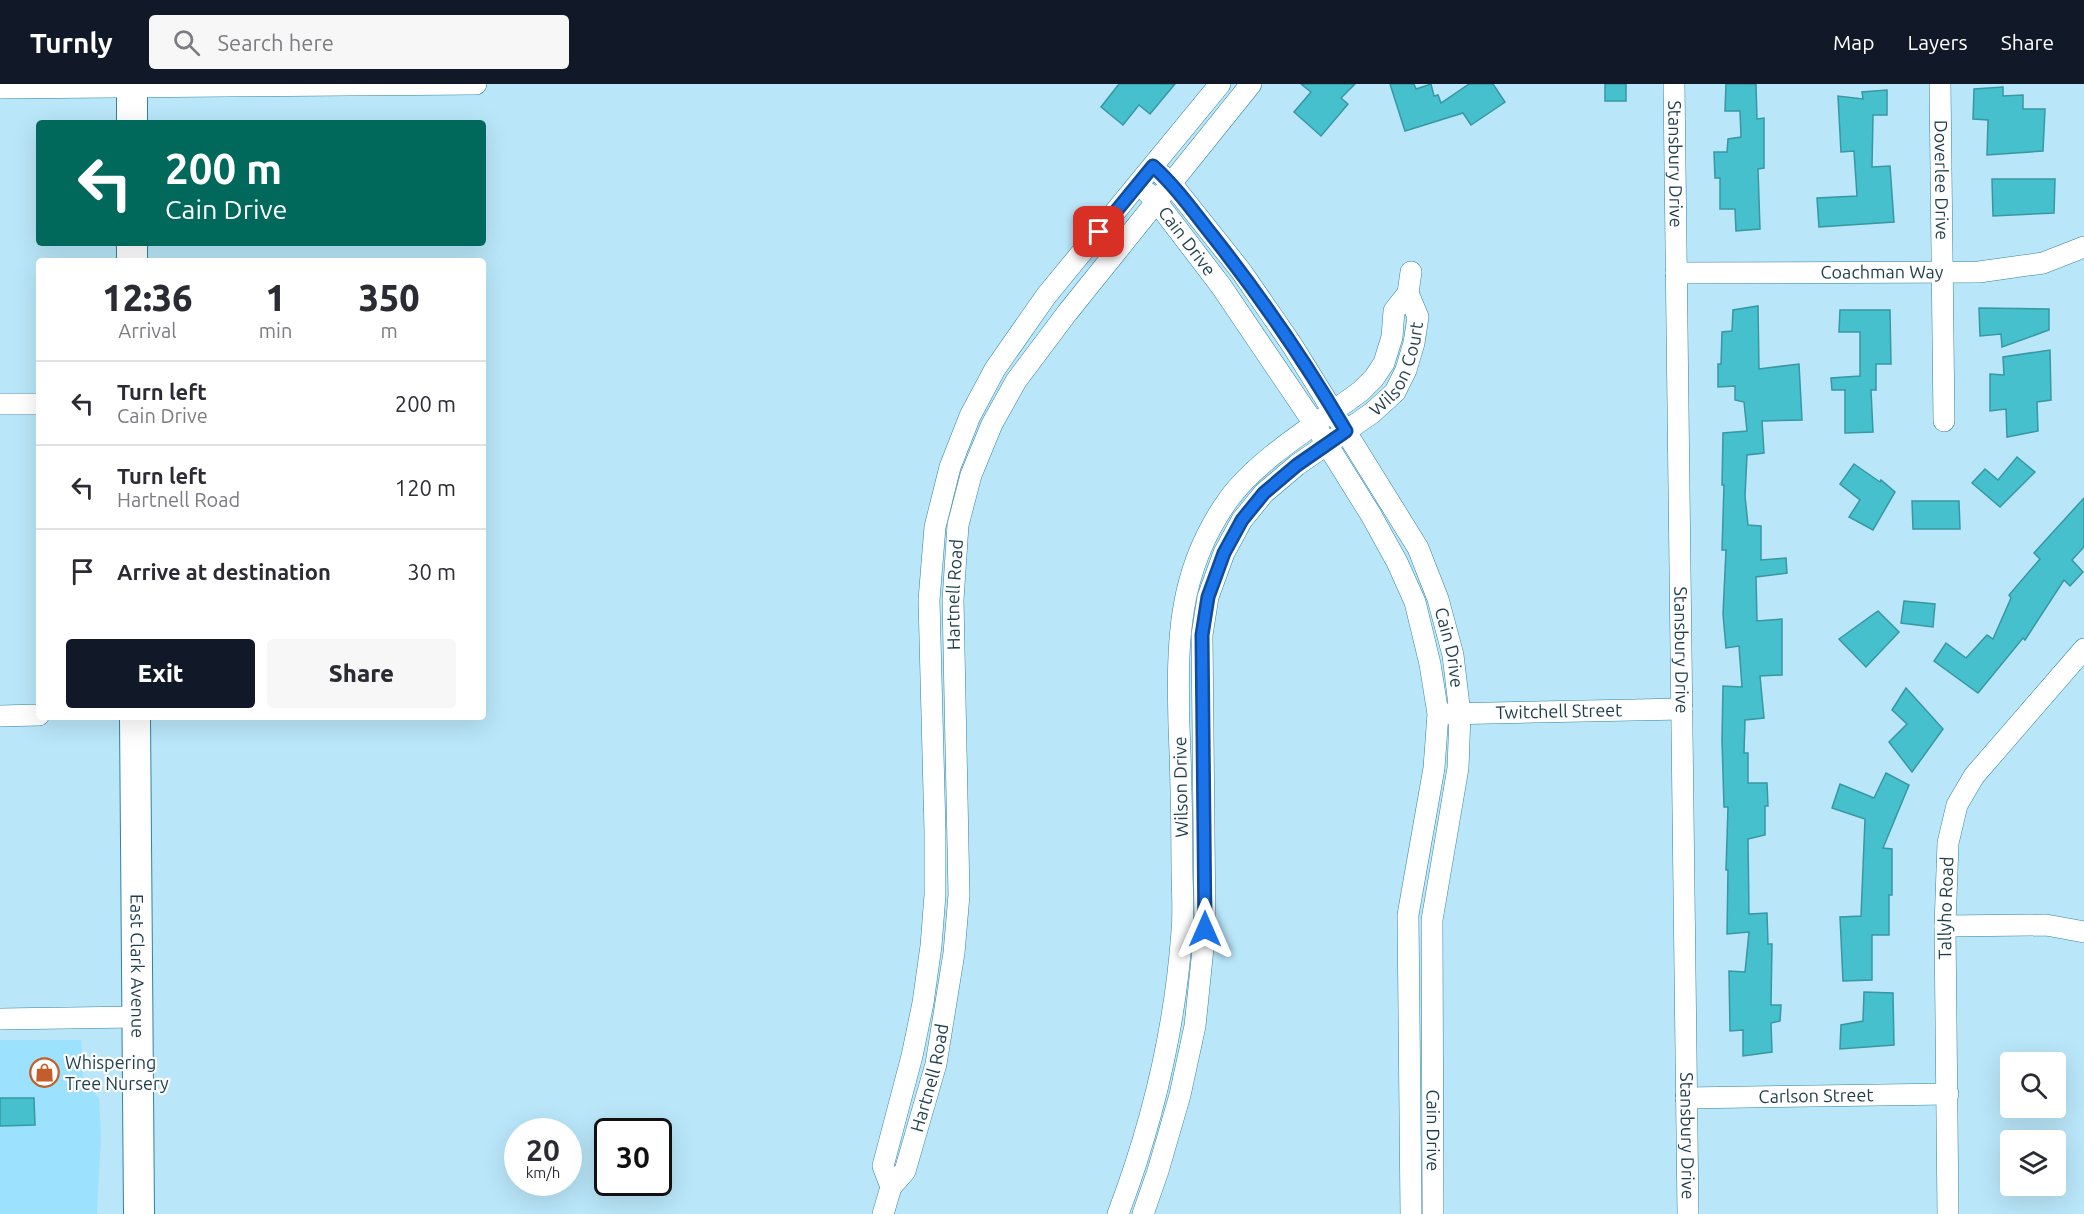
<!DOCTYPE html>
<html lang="en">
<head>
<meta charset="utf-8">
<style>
	:root { --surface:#fff; --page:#f7f7f7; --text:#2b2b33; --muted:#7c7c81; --line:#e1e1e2; --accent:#111827 }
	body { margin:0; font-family:Ubuntu,sans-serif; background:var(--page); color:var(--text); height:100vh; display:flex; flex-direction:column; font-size:22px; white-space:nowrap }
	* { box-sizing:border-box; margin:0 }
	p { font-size:20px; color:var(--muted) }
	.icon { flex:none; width:33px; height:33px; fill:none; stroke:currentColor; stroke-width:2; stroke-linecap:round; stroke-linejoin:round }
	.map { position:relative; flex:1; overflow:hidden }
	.sheet { position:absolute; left:36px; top:174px; width:450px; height:462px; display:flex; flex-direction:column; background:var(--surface); border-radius:6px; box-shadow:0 6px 24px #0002 }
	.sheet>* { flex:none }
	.hud { position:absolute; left:36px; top:36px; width:450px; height:126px; border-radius:6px; box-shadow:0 6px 24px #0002; background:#00695c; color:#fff; overflow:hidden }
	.fabs { position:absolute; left:2000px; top:968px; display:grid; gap:12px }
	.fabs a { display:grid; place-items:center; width:66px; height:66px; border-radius:6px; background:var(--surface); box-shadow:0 6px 24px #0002; font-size:30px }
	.speed { position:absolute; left:504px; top:1034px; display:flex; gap:12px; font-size:30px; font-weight:700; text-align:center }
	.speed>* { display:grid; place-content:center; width:78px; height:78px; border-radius:50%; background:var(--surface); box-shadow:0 6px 24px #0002; line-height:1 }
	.speed small { font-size:15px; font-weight:400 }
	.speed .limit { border:3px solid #111; border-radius:9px; background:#fff; color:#111 }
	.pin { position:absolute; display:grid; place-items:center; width:51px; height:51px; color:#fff; margin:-26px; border-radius:12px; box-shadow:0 3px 9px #0006 }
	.me { position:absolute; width:66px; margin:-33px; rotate:0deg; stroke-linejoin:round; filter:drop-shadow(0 0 4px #0008) }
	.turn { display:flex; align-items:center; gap:21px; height:126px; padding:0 30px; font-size:27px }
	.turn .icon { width:78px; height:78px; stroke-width:2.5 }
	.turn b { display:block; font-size:42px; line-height:51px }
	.eta { display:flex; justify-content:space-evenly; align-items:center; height:102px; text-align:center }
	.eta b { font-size:36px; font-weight:800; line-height:42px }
	.action { display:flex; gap:12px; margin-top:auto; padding:12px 30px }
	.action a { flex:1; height:69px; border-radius:6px; background:var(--accent); color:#fff; font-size:24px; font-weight:800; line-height:69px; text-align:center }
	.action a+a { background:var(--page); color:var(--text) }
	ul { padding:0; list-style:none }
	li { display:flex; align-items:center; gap:18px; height:84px; padding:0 30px; border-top:2px solid var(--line) }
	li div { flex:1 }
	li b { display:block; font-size:22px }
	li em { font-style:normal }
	header { display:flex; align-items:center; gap:36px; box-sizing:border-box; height:84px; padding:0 30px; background:var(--accent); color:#fff }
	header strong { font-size:28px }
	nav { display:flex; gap:33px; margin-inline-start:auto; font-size:21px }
	.search { width:420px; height:54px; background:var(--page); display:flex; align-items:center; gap:15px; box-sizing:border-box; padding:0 21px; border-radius:6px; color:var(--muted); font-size:22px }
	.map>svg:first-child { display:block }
</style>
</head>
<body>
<header>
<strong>Turnly</strong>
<div class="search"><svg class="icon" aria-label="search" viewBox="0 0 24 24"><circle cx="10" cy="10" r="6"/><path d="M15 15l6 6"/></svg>Search here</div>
<nav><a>Map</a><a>Layers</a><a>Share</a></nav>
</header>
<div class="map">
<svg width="2084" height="1130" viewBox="0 0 2084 1130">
	<rect width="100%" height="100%" fill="#b9e6f9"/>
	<!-- built -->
	<polygon fill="#9ce1fd" points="0,956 81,956 83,997 99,1014 101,1050 97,1130 0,1130"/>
	<!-- building -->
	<g fill="#47c0ce" stroke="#3797a2" stroke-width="1.5">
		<polygon points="1119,0 1175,0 1150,30 1139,21 1123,41 1101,23"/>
		<polygon points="1301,0 1355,0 1341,14 1348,20 1321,52 1294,28 1311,8"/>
		<polygon points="1390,0 1414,0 1416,5 1431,0 1434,12 1438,11 1441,19 1469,0 1493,0 1505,18 1471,41 1463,29 1405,47"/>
		<rect x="1605" y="0" width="21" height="17"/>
		<polygon points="1726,0 1756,0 1757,35 1764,34 1764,84 1758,85 1760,145 1736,147 1735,125 1720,125 1720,94 1715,94 1714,68 1727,68 1728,55 1741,53 1740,27 1725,27"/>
		<polygon points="2003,3 2003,12 2023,11 2023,25 2045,25 2043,67 1987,71 1988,36 1973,35 1974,5"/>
		<polygon points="1887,6 1887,31 1873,31 1872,83 1890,82 1894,138 1819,143 1817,114 1857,112 1854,67 1841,68 1838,12 1863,15 1862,8"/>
		<polygon points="1992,95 2055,95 2054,129 1993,132"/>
		<polygon points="1758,222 1759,285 1799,280 1802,336 1762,337 1764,369 1747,371 1745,412 1748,441 1761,442 1761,476 1786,474 1787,489 1756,493 1757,537 1782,535 1782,591 1760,592 1764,634 1745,636 1744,669 1748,669 1748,699 1767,699 1768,722 1765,722 1765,751 1748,755 1749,830 1767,829 1768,860 1772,860 1771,921 1781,921 1780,937 1771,939 1772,968 1743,972 1743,946 1730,947 1729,887 1745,888 1749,848 1727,850 1728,786 1726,786 1728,723 1724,723 1722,656 1723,602 1742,603 1739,562 1726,564 1723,530 1726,466 1722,466 1724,401 1722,401 1723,349 1747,347 1744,318 1735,316 1735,302 1718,303 1718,280 1721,280 1722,248 1732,247 1733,226"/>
		<polygon points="1979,224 2049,225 2049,246 2002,263 2001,250 1980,252"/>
		<polygon points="1840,226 1890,226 1891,280 1876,280 1876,306 1871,306 1873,348 1845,349 1845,306 1832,306 1831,294 1860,292 1860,248 1839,248"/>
		<polygon points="2050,266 2051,316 2037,318 2038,347 2007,353 2006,325 1990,327 1990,290 2004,291 2003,273"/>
		<polygon points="2017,373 2035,388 2000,423 1972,399 1985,385 1998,396"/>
		<polygon points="1854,380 1880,398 1881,396 1895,408 1873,446 1849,433 1860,416 1840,400"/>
		<polygon points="2084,414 2084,463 2072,476 2083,488 2070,502 2064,496 2025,556 2023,554 1978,609 1934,577 1946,559 1966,574 1987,551 1993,555 2011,514 2009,511 2040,475 2034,469"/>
		<polygon points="1912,417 1959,417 1960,445 1913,445"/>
		<polygon points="1904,517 1935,520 1933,543 1901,539"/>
		<polygon points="1878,527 1899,548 1866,583 1839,555"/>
		<polygon points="1906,604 1943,645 1912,688 1889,658 1907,640 1892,626"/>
		<polygon points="1886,689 1909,701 1883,764 1892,765 1892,811 1889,811 1889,851 1872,851 1872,896 1843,897 1840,833 1861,832 1865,735 1832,724 1840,700 1874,714"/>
		<polygon points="1864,908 1893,909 1894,961 1840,965 1841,941 1863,937"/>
		<polygon points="0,1014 34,1014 35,1041 0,1042"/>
	</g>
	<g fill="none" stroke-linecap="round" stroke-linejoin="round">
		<defs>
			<g id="street">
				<path id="s1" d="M1674,0L1688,1130"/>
				<path id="s2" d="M1940,0L1944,337"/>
				<polyline points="0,4 476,0"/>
				<path id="s3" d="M1162,91L1171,99L1241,187L1292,261L1418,464L1438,515L1453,571L1460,630L1458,684L1432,836L1433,1130"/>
				<path id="s4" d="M1148,109L1156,117L1221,202L1315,341L1371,431L1397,478L1415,518L1430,580L1438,630L1434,684L1408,831L1411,1130"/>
				<path id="s5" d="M1676,189L1979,188L2043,179L2084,163"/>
				<polyline points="0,320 39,320"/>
				<path id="s6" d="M1445,630L1682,625"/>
				<polyline points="0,632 39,631"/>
				<polyline points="1945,842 2046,841 2084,848"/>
				<polyline points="0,935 136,933"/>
				<path id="s7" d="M1686,1014L1948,1010"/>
				<polyline points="891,1103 883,1082 912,972 923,919 931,862 935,811 935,747 929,516 935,443 950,383 970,332 995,285 1046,212 1220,0"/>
				<path id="s8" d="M883,1130L891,1103L905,1087L936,980L954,869L959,811L953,516L958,441L971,391L992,340L1016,297L1067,229L1251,0"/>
				<path d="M1118,1130C1153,1038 1175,945 1182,847C1184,826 1182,804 1182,783C1182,736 1181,689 1179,642C1177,558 1177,488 1228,416C1258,374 1320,338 1361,307L1374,294L1384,279L1392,253L1394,227L1408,209L1411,188"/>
				<path id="s9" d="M1143,1130L1158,1087L1180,1011L1195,942L1205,845L1202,551L1208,513L1224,469L1242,436L1264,409L1297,381L1372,329L1395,308L1406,286L1414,259L1418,233L1408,209"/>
				<path id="s10" d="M1948,1130L1945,842L1948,759L1957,721L1974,692L2084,565"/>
			</g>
			<g id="secondary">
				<polyline points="132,0 132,39"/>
				<polyline points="132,159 132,177"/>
				<path id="s11" d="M135,633L139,1130"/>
			</g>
		</defs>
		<!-- street casing -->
		<use href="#street" stroke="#3283a0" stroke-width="22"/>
		<!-- secondary casing -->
		<use href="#secondary" stroke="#3283a0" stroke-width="32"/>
		<!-- street -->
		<use href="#street" stroke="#fff" stroke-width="21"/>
		<!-- secondary -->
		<use href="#secondary" stroke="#fff" stroke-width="30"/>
	</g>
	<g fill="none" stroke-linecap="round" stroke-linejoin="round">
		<defs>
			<path id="route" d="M1099,148L1153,82C1176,103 1193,127 1212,151C1261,213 1306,279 1346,347L1297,381L1264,409L1242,436L1224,469L1208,513L1202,551L1205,845"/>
		</defs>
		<!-- route casing -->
		<use href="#route" stroke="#114b97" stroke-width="15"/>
		<!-- route -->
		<use href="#route" stroke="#1a73e8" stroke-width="10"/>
	</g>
	<!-- icons -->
	<defs>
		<symbol id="shop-ring" viewBox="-11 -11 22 22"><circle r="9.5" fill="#fefefe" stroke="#c35e2a" stroke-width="1.5"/><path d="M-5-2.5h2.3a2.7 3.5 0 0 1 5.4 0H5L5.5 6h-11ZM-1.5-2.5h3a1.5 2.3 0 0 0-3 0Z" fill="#c35e2a"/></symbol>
	</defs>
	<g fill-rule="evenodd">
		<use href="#shop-ring" x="28" y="972" width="33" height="33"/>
	</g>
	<g text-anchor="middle" stroke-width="4.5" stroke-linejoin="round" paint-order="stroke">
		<!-- street labels -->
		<g font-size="18" fill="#1d3e4a" stroke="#fefefe">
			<text dy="6" stroke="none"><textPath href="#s1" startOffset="80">Stansbury Drive</textPath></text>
			<text dy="6" stroke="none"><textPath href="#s2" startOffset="96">Doverlee Drive</textPath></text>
			<text dy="6" stroke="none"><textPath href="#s4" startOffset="62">Cain Drive</textPath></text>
			<text dy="6" stroke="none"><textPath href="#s5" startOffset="206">Coachman Way</textPath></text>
			<text dy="6" stroke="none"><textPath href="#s9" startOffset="932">Wilson Court</textPath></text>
			<text dy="6" stroke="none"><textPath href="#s8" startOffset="632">Hartnell Road</textPath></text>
			<text dy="6" stroke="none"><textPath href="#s3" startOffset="558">Cain Drive</textPath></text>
			<text dy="6" stroke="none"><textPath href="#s1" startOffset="566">Stansbury Drive</textPath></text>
			<text dy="6" stroke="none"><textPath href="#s6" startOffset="114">Twitchell Street</textPath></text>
			<text transform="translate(1181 703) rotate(-91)" y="6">Wilson Drive</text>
			<text dy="6" stroke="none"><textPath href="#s10" startOffset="306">Tallyho Road</textPath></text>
			<text dy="6" stroke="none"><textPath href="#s11" startOffset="249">East Clark Avenue</textPath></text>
			<text dy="6" stroke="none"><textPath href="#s8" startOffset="146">Hartnell Road</textPath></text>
			<text dy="6" stroke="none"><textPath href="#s7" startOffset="130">Carlson Street</textPath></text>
			<text dy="6" stroke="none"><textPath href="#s3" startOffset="1044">Cain Drive</textPath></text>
			<text dy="6" stroke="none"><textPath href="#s1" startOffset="1052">Stansbury Drive</textPath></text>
		</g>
		<!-- poi labels -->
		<g font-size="18" fill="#1d3e4a" stroke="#fefefe" text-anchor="start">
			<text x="65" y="985">Whispering<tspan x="65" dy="21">Tree Nursery</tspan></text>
		</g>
	</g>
</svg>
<div class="fabs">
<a><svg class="icon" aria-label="search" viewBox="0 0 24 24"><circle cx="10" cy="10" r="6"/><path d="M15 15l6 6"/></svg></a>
<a><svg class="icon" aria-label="layers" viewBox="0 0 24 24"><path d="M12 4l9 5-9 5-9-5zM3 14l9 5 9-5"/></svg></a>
</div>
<div class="speed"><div>20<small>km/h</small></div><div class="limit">30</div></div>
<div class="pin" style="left:1099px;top:148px;background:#d93025"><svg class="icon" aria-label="arrive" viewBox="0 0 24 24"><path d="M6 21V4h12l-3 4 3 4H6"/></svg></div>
<svg class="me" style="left:1205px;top:845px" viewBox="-20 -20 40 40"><path d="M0-17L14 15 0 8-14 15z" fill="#1a73e8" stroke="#fff" stroke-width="4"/></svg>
<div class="hud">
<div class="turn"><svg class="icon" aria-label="left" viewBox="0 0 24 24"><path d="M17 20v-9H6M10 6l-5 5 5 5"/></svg><div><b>200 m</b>Cain Drive</div></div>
</div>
<section class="sheet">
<div class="eta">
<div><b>12:36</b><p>Arrival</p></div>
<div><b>1</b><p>min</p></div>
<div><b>350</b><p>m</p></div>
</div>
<ul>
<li><svg class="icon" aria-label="left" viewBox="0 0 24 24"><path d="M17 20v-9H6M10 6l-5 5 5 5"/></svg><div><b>Turn left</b><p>Cain Drive</p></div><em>200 m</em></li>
<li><svg class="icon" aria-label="left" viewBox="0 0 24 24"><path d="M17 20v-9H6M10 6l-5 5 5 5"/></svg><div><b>Turn left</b><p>Hartnell Road</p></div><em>120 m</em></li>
<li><svg class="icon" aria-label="arrive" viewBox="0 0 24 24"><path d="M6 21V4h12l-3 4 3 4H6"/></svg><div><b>Arrive at destination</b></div><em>30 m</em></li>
</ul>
<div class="action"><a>Exit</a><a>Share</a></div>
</section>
</div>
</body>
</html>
